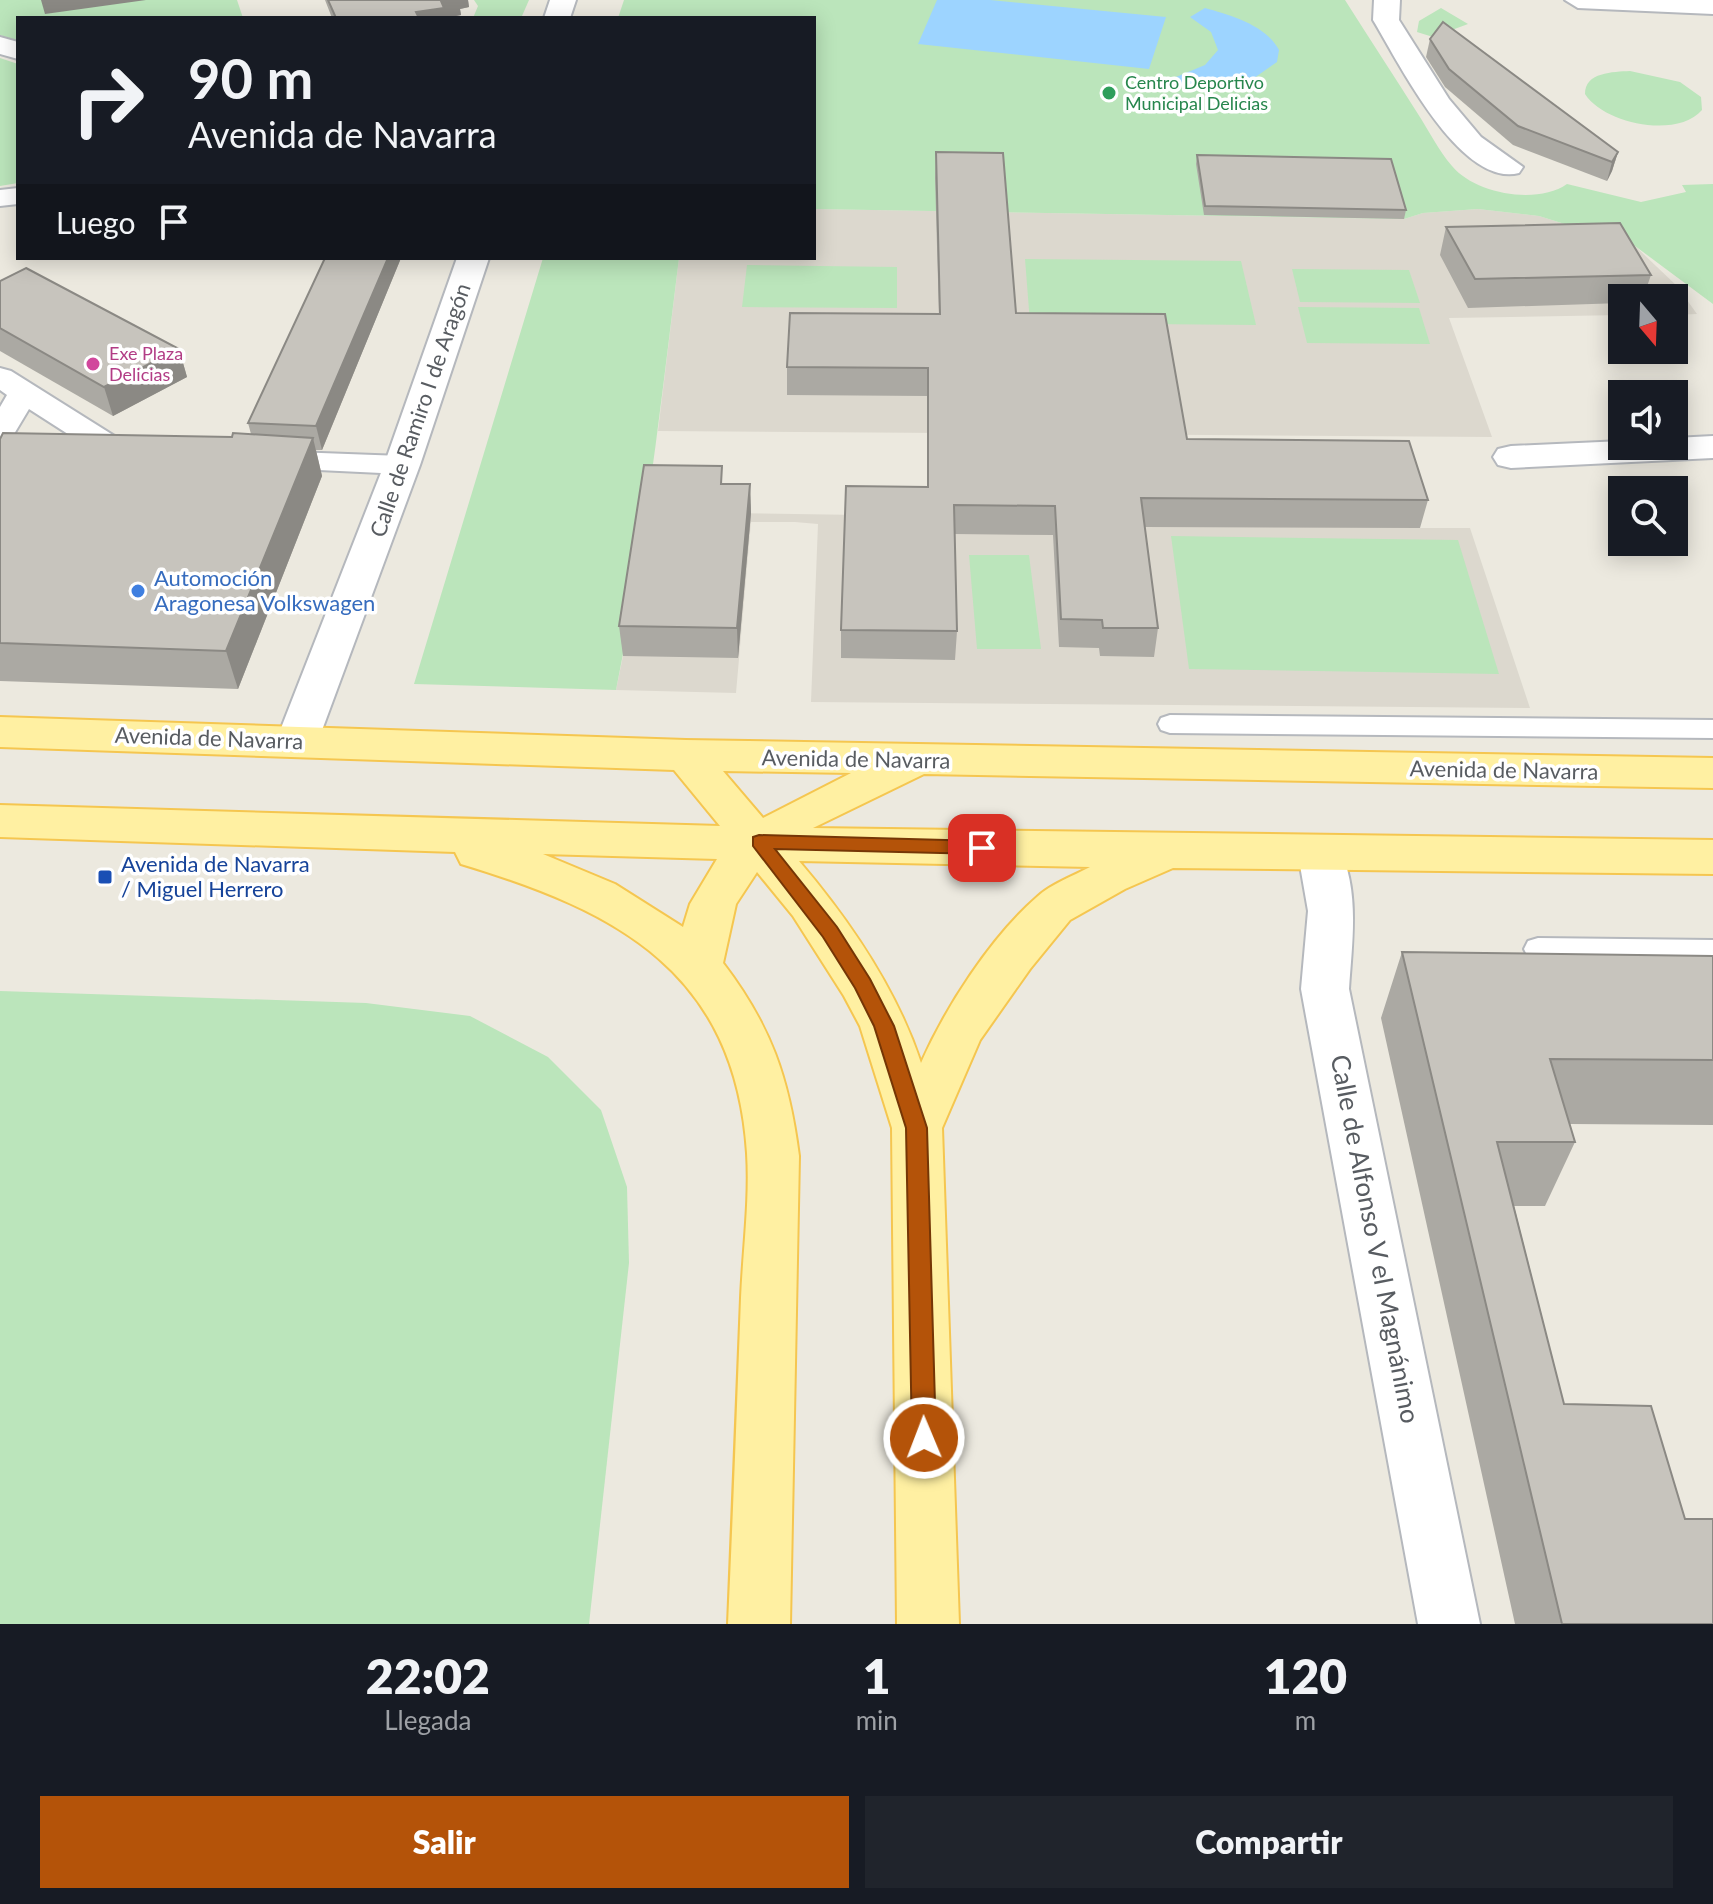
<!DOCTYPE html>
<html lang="es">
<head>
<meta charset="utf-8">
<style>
	:root { --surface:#171b24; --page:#20242c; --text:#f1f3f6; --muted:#9ea1a6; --accent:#b45309 }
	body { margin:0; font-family:Lato,sans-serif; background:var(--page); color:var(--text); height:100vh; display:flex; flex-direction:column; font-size:30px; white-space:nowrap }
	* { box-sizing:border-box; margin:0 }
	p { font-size:26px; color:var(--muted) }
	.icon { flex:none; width:44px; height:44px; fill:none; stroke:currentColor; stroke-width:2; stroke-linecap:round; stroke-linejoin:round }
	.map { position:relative; height:1624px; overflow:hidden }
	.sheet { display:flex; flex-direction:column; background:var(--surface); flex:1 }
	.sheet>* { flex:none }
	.hud { position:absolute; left:16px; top:16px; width:800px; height:244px; border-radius:0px; box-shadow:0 4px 20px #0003; background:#171b24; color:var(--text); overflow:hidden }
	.needle { width:52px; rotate:161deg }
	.controls { position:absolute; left:1608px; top:284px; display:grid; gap:16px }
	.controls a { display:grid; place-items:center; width:80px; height:80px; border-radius:0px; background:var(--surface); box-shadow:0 4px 20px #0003; font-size:40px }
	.pin { position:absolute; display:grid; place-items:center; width:68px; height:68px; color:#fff; margin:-34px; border-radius:16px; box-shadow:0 4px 12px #0006 }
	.me { position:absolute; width:88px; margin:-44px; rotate:359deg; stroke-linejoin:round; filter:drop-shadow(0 0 6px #0008) }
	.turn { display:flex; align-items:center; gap:28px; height:168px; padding:0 40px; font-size:36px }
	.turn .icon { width:104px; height:104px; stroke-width:2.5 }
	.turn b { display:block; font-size:56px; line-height:68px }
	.then { display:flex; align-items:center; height:76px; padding:0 40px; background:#0003; gap:16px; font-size:30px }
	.eta { display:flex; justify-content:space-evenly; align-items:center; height:136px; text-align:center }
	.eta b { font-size:48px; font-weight:800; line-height:56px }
	.cta { display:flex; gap:16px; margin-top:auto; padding:16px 40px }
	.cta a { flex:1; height:92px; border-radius:0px; background:var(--accent); color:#fff; font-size:32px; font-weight:800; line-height:92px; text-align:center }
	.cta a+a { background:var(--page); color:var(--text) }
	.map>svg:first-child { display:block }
</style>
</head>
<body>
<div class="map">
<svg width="1713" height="1624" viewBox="0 0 1713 1624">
	<rect width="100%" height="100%" fill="#ece9df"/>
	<!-- education -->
	<g fill="#dcd8ce">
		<polygon points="814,209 1404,219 1423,213 1478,209 1539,216 1635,246 1677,286 1697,314 1674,315 1674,298 1622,298 1622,315 1449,318 1492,437 658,431 679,258 814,258"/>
		<polygon points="1402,469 1420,528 1470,528 1530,708 811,702 818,524 795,522 751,522 736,693 616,690 623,656 723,513 926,516"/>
	</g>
	<!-- green -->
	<g fill="#bbe5bb">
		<polygon points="0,0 237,0 243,18 18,18 18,41 0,35"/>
		<polygon points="474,0 529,0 522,16 473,18 478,6"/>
		<path d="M624,0H1345C1369,38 1394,76 1418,114C1429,131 1439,151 1452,166C1475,194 1537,205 1567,184L1641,202L1686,192L1682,185L1713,184V304L1635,246L1539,216L1478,209L1423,213L1404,219L814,209V18H618Z"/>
		<polygon points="1441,8 1468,24 1433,37 1417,32 1419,21"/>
		<polygon points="0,58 18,64 18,183 0,186"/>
		<path d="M1630,71L1680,82L1701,97L1702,110C1677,139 1604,124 1585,94C1585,72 1613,72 1630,71Z"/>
		<path d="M543,258H679C661,402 645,548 616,690L414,684Z"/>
		<polygon points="1025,259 1241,261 1256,325 1030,323"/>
		<polygon points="747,265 897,267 897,308 742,307"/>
		<polygon points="1292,269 1409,270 1420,303 1300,302"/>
		<polygon points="1298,307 1419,308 1430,344 1307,343"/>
		<polygon points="1171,536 1458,540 1499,674 1189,669"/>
		<polygon points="969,555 1029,555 1041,649 977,649"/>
		<polygon points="0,991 366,1003 470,1016 548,1057 601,1110 627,1187 629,1263 589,1624 0,1624"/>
	</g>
	<!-- water -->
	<g fill="#9dd4ff">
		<polygon points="937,0 990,0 1166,17 1149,69 918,44"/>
		<path d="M1205,8C1230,15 1266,25 1279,50L1277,62L1254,78L1185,91L1176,77L1205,65L1218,50L1211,32L1190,17Z"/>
	</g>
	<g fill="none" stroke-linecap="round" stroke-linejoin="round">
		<defs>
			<g id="service">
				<polygon points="1170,715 1713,720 1713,738 1170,733 1161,730 1158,724 1161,718"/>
				<polygon points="1538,938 1713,940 1713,962 1538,960 1528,957 1524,949 1528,941"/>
			</g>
			<g id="pedestrian">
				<polygon points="18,188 18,204 0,206 0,190"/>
				<polygon points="0,368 11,371 132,447 137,454 132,461 110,461 29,409 11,439 0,441 0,407 7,395 0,390"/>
				<polygon points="267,451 402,456 413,458 418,465 413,472 402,474 256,467 251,460 256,453"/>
			</g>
			<g id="minor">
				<polygon points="550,0 576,0 570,18 544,18"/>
				<path d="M1374,0H1400L1399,20L1449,99L1481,137L1523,167L1519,173C1460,188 1398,61 1373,20Z"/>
				<polygon points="1565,0 1713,0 1713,14 1578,8"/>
				<polygon points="0,37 18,42 18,59 0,54"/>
				<polygon points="457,258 489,258 420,465 318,741 312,751 297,756 282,751 276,741 384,465"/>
				<polygon points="1713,436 1713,458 1511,468 1498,465 1493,457 1498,449 1511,446 1622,441 1622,446 1674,446 1674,438"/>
				<path d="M1320,838L1336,842C1361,886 1352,941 1349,989L1480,1624H1418L1301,989L1308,911L1298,854L1304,842Z"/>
			</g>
			<path id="primary" d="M0,717L686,740L1713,758V788L924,774L813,828L1713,840V874L1173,868L1125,889L1070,920L1030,969L980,1040L942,1128L959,1624H897L892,1128L860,1026L844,996L793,916L757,872L736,904L723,963C771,1026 789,1078 799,1156L790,1624H728C733,1515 737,1406 741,1298C743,1250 750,1200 747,1153C735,972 618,911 461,864L455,852L0,837V805L720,826L674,770L0,747ZM723,771L851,773L763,818ZM543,854L717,859L690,904L683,927L615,884ZM799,861L1090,867C1073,876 1051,884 1037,897C990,938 946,1007 921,1063C896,988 850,921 799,861Z"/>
		</defs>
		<!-- service casing -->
		<use href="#service" stroke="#b5b8bd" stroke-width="4"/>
		<!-- pedestrian casing -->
		<use href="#pedestrian" stroke="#b5b8bd" stroke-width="4"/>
		<!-- minor casing -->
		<use href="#minor" stroke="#b5b8bd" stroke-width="4"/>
		<!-- primary casing -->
		<use href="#primary" stroke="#f5c650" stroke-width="4"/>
		<!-- service -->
		<use href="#service" fill="#fff" fill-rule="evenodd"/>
		<!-- pedestrian -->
		<use href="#pedestrian" fill="#fff" fill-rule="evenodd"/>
		<!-- minor -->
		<use href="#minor" fill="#fff" fill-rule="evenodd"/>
		<!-- primary -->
		<use href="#primary" fill="#fff0a2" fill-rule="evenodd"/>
	</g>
	<!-- wall -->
	<g fill="#aba9a3">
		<polygon points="325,0 468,0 469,7 460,9 461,15 446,18 332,18"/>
		<polygon points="1430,39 1618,152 1612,171 1607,181 1513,145 1445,87 1426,57"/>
		<polygon points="936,152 1016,313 1187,439 1428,500 1420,528 1145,527 1158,628 1154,657 1100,656 1099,648 1059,647 1053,535 954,534 957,631 955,660 841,658 841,630 927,487 927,396 787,395 787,367 939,314 935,178"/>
		<polygon points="1197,155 1406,210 1404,219 1204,215 1196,164"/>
		<polygon points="1446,227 1651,275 1643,298 1622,298 1622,303 1468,308 1440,255"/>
		<polygon points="325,258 401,258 322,450 316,450 322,476 238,689 0,681 0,439 232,437 251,434 248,423"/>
		<polygon points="0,281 179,349 187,377 113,416 0,351"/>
		<polygon points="723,484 750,484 751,513 738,658 623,656 619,626"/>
		<polygon points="1402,952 1713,956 1713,1125 1570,1124 1575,1142 1545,1206 1514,1206 1564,1404 1713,1624 1515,1624 1381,1018"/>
	</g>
	<!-- shaded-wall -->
	<g fill="#8b8984">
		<polygon points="41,0 146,0 45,14"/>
		<polygon points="446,0 468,0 469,7 460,9 461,15 446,18 417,18 416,12 441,1"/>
		<polygon points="1618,152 1612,171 1607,181 1612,162"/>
		<polygon points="388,258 401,258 322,450 316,426"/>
		<polygon points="179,349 187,377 113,416 104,387"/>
		<polygon points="313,438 322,476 238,689 226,651"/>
		<polygon points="750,484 751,513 738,658 737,628"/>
	</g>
	<!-- building -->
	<g fill="#c7c4bd" stroke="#8b8984" stroke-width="2">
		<polygon points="328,0 446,0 441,1 444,8 416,12 419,18 336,18"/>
		<polygon points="1443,22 1618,152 1612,162 1518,126 1449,69 1430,39"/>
		<polygon points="936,152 1003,153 1016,313 1165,314 1187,439 1409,441 1428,500 1141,498 1158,628 1103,628 1102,620 1061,619 1055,506 954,505 957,631 841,630 846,486 928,487 928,368 787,367 790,313 940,314"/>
		<polygon points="1197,155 1391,159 1406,210 1205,206"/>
		<polygon points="1620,223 1651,275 1475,279 1446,227"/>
		<polygon points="325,258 388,258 316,426 248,423"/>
		<polygon points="26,268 179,349 104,387 0,328 0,281"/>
		<polygon points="3,433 232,437 233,433 313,438 226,651 0,643 0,439"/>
		<polygon points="644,465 722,466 721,484 750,484 737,628 619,626"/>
		<polygon points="1402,952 1713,956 1713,1060 1550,1059 1575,1142 1497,1142 1564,1404 1651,1406 1685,1519 1713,1519 1713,1624 1562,1624"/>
	</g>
	<!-- route -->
	<polygon fill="#b45309" stroke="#753606" stroke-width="2" points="759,835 982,841 991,848 982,854 775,849 837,927 870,979 894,1026 927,1128 936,1438 932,1446 924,1449 915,1446 912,1438 906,1128 874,1026 855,988 823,937 753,846 753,837"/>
	<!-- markers -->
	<circle fill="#2e9e5b" stroke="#fff" stroke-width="3" cx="1109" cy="93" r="8"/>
	<circle fill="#d1479c" stroke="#fff" stroke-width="3" cx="93" cy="364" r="8"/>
	<circle fill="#3f7fe0" stroke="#fff" stroke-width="3" cx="138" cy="591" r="8"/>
	<rect fill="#1a4fb4" stroke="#fff" stroke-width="3" x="97" y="869" width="16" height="16" rx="4"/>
	<g text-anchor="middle" stroke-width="7" stroke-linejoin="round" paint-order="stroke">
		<!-- far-leisure labels -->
		<g font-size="18" fill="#27864d" stroke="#fff" text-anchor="start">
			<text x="1125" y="89">Centro Deportivo<tspan x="1125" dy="21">Municipal Delicias</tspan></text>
		</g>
		<!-- far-hotel labels -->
		<g font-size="18" fill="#b23c85" stroke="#fff" text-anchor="start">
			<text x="109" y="360">Exe Plaza<tspan x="109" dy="21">Delicias</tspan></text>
		</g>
		<!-- street labels -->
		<g font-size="22" fill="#585c61" stroke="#fff">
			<text transform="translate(420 410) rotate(-71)" y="8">Calle de Ramiro I de Aragón</text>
			<text transform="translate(209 738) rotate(2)" y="8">Avenida de Navarra</text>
			<text transform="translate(856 759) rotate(1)" y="8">Avenida de Navarra</text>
			<text transform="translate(1504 770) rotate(1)" y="8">Avenida de Navarra</text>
		</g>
		<!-- shop labels -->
		<g font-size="22" fill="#366cbe" stroke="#fff" text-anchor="start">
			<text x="154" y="586">Automoción<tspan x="154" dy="25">Aragonesa Volkswagen</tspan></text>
		</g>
		<!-- transit labels -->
		<g font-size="22" fill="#164399" stroke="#fff" text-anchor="start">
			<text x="121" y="872">Avenida de Navarra<tspan x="121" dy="25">/ Miguel Herrero</tspan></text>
		</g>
		<!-- near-street labels -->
		<g font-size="26" fill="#585c61" stroke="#fff">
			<text transform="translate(1375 1239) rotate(79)" y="9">Calle de Alfonso V el Magnánimo</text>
		</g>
	</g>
</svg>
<div class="controls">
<a><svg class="needle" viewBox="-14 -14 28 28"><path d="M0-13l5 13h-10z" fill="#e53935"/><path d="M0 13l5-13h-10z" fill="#9ea1a6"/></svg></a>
<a><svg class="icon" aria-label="sound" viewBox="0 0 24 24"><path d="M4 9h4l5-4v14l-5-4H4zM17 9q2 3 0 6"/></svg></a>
<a><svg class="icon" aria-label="search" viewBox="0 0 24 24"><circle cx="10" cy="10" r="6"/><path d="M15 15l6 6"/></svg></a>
</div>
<div class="pin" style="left:982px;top:848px;background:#d93025"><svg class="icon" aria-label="arrive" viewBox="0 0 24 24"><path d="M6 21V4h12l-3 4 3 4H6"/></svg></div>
<svg class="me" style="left:924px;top:1438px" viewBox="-20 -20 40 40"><circle r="17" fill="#b45309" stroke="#fff" stroke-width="3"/><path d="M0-11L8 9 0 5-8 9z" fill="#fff"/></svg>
<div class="hud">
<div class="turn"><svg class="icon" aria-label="right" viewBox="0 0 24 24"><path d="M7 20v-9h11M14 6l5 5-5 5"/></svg><div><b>90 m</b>Avenida de Navarra</div></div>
<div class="then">Luego<svg class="icon" aria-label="arrive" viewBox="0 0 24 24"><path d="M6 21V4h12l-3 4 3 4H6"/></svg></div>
</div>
</div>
<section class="sheet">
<div class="eta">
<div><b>22:02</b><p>Llegada</p></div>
<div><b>1</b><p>min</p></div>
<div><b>120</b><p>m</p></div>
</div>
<div class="cta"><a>Salir</a><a>Compartir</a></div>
</section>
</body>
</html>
